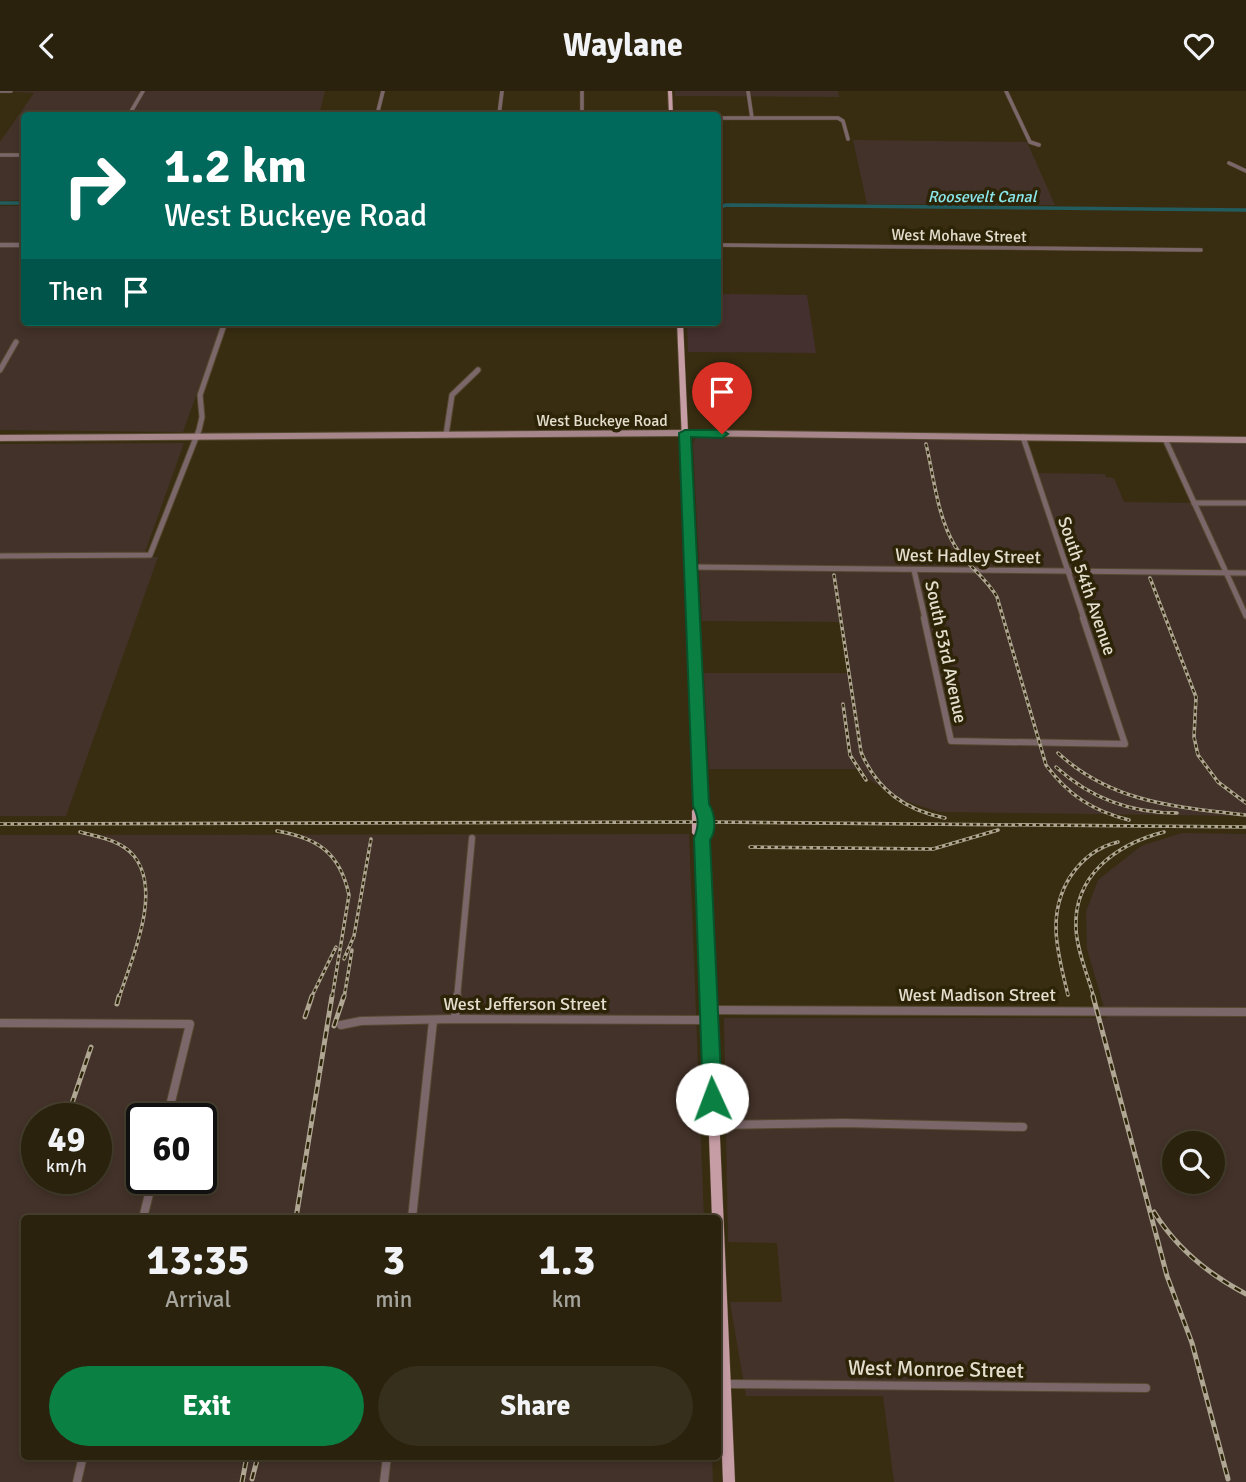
<!DOCTYPE html>
<html lang="en">
<head>
<meta charset="utf-8">
<style>
	:root { --surface:#2a220d; --page:#362f1b; --text:#f1f3f6; --muted:#a5a49d; --line:#463f2e; --accent:#0b8043 }
	body { margin:0; font-family:Signika,sans-serif; background:var(--page); color:var(--text); height:100vh; display:flex; flex-direction:column; font-size:26px; white-space:nowrap }
	* { box-sizing:border-box; margin:0 }
	p { font-size:23px; color:var(--muted) }
	.icon { flex:none; width:38px; height:38px; fill:none; stroke:currentColor; stroke-width:2; stroke-linecap:round; stroke-linejoin:round }
	.map { position:relative; flex:1; overflow:hidden }
	.panel { position:absolute; left:21px; top:1124px; width:700px; height:245px; display:flex; flex-direction:column; background:var(--surface); border-radius:7px; box-shadow:0 4px 10px #0003,0 0 0 2px var(--line) }
	.panel>* { flex:none }
	.top-card { position:absolute; left:21px; top:21px; width:700px; height:214px; border-radius:7px; box-shadow:0 4px 10px #0003,0 0 0 2px var(--line); background:#00695c; color:#fff; overflow:hidden }
	.controls { position:absolute; left:1162px; top:1040px; display:grid; gap:14px }
	.controls a { display:grid; place-items:center; width:63px; height:63px; border-radius:50%; background:var(--surface); box-shadow:0 4px 10px #0003,0 0 0 2px var(--line); font-size:35px }
	.speed { position:absolute; left:21px; top:1012px; display:flex; gap:14px; font-size:35px; font-weight:700; text-align:center }
	.speed>* { display:grid; place-content:center; width:91px; height:91px; border-radius:50%; background:var(--surface); box-shadow:0 4px 10px #0003,0 0 0 2px var(--line); line-height:1 }
	.speed small { font-size:18px; font-weight:400 }
	.speed .limit { border:4px solid #111; border-radius:10px; background:#fff; color:#111 }
	.pin { position:absolute; display:grid; place-items:center; width:60px; height:60px; color:#fff; margin:-72px -30px; border-radius:50% 50% 50% 0; rotate:-45deg; box-shadow:0 0 7px #0007 }
	.pin .icon { rotate:45deg }
	.me { position:absolute; width:77px; margin:-38px; rotate:358deg; stroke-linejoin:round; filter:drop-shadow(0 0 5px #0008) }
	.turn { display:flex; align-items:center; gap:24px; height:147px; padding:0 28px; font-size:32px }
	.turn .icon { width:91px; height:91px; stroke-width:2.5 }
	.turn b { display:block; font-size:49px; line-height:60px }
	.then { display:flex; align-items:center; height:66px; padding:0 28px; background:#0003; gap:14px; font-size:26px }
	.eta { display:flex; justify-content:space-evenly; align-items:center; height:119px; text-align:center }
	.eta b { font-size:42px; font-weight:700; line-height:49px }
	.cta { display:flex; gap:14px; margin-top:auto; padding:14px 28px }
	.cta a { flex:1; height:80px; border-radius:42px; background:var(--accent); color:#fff; font-size:28px; font-weight:700; line-height:80px; text-align:center }
	.cta a+a { background:var(--page); color:var(--text) }
	header { display:flex; justify-content:space-between; align-items:center; height:91px; padding:0 28px; background:var(--surface); font-size:32px; font-weight:700 }
	.map>svg:first-child { display:block }
</style>
</head>
<body>
<header><svg class="icon" aria-label="back" viewBox="0 0 24 24"><path d="M15 5l-7 7 7 7"/></svg>Waylane<svg class="icon" aria-label="heart" viewBox="0 0 24 24"><path d="M12 20l-8-8c-3-5 5-10 8-4 3-6 11-1 8 4z"/></svg></header>
<div class="map">
<svg width="1246" height="1391" viewBox="0 0 1246 1391">
	<rect width="100%" height="100%" fill="#382d11"/>
	<!-- industrial -->
	<g fill="#433229" fill-rule="evenodd">
		<polygon points="0,0 325,0 319,24 24,24 24,109 0,110 0,51 34,2"/>
		<polygon points="675,0 838,0 839,6 675,5"/>
		<polygon points="853,49 1027,51 1055,114 867,113"/>
		<polygon points="0,115 24,115 24,231 222,231 183,341 0,339"/>
		<polygon points="696,346 1028,350 1038,382 1105,383 1106,386 1114,387 1124,411 1194,412 1168,349 1246,350 1246,725 939,721 902,709 868,688 862,678 709,678 704,582 848,582 840,531 702,530 693,352"/>
		<polygon points="184,352 145,461 0,462 0,353"/>
		<polygon points="158,466 66,725 0,725 0,467"/>
		<path d="M1182,742L1246,743V1391H894L883,1305H746L730,1211H782L777,1152L728,1151L724,927H1107L1087,858L1086,821L1098,789L1141,755ZM1174,1052H1213V1090H1174Z"/>
		<path d="M689,743L704,1127H24V1365H712L713,1391H0V744ZM37,1027H96V1087H37ZM142,1027H201V1087H142Z"/>
	</g>
	<!-- education -->
	<polygon fill="#44302e" points="718,203 807,204 816,262 688,261 687,231 718,231"/>
	<g fill="none" stroke-linecap="round" stroke-linejoin="round">
		<!-- canal -->
		<g stroke="#225c5f" stroke-width="3.5">
			<polyline points="0,112 24,112"/>
			<polyline points="718,117 726,114 1246,119"/>
		</g>
		<defs>
			<g id="minor-far3">
				<polyline points="0,0 11,0"/>
				<polyline points="582,0 582,24"/>
				<polyline points="748,0 752,27"/>
				<polyline points="1006,0 1030,51 1039,54"/>
				<polyline points="129,24 143,0"/>
				<polyline points="377,24 383,0"/>
				<polyline points="499,24 502,0"/>
				<polyline points="718,27 838,27 843,30 848,48"/>
				<polyline points="0,64 24,64"/>
				<polyline points="1229,72 1246,80"/>
				<polyline points="718,154 1201,159"/>
			</g>
			<g id="minor-far2">
				<polyline points="0,279 16,251"/>
				<polyline points="446,344 452,304 478,279"/>
				<polyline points="1023,346 1084,528"/>
				<polyline points="1165,348 1246,525"/>
				<polyline points="1194,412 1246,412"/>
				<polyline points="0,465 150,464 199,339 202,326 200,304 225,231"/>
				<polyline points="690,476 1246,482"/>
				<polyline points="914,479 925,528"/>
			</g>
			<g id="minor-far1">
				<polyline points="924,527 951,650 1125,653 1083,527"/>
				<polyline points="457,907 472,747"/>
			</g>
			<g id="minor">
				<polyline points="709,919 1246,921"/>
				<polyline points="455,928 457,905"/>
				<polyline points="0,932 190,933 167,1027"/>
				<polyline points="341,934 361,930 455,928 709,929"/>
				<polyline points="713,1034 845,1032 1023,1036"/>
				<polyline points="143,1127 153,1087"/>
				<polyline points="412,1127 433,930"/>
				<polyline points="725,1293 1146,1297"/>
				<polyline points="77,1391 83,1365"/>
				<polyline points="384,1391 387,1365"/>
			</g>
			<polyline id="tertiary" points="0,154 24,154"/>
			<polyline id="secondary" points="0,347 685,342 1246,349"/>
			<g id="primary">
				<polygon points="668,0 672,0 673,24 669,24"/>
				<path d="M677,231H683L705,714C711,723 713,739 707,748L735,1391H723L718,1260V1127H712L698,748L692,742V720L697,714Z"/>
			</g>
		</defs>
		<!-- minor-far3 casing -->
		<use href="#minor-far3" stroke="#54492f" stroke-width="4.5"/>
		<!-- minor-far2 casing -->
		<use href="#minor-far2" stroke="#54492f" stroke-width="7"/>
		<!-- minor-far1 casing -->
		<use href="#minor-far1" stroke="#54492f" stroke-width="8"/>
		<!-- minor casing -->
		<use href="#minor" stroke="#54492f" stroke-width="10"/>
		<!-- tertiary casing -->
		<use href="#tertiary" stroke="#54492f" stroke-width="5"/>
		<!-- secondary casing -->
		<use href="#secondary" stroke="#54492f" stroke-width="8"/>
		<!-- primary casing -->
		<use href="#primary" stroke="#54492f" stroke-width="1"/>
		<!-- minor-far3 -->
		<use href="#minor-far3" stroke="#7b666a" stroke-width="3.5"/>
		<!-- minor-far2 -->
		<use href="#minor-far2" stroke="#7b666a" stroke-width="5"/>
		<!-- minor-far1 -->
		<use href="#minor-far1" stroke="#7b666a" stroke-width="6"/>
		<!-- minor -->
		<use href="#minor" stroke="#7b666a" stroke-width="8"/>
		<!-- tertiary -->
		<use href="#tertiary" stroke="#7b666a" stroke-width="4.5"/>
		<!-- secondary -->
		<use href="#secondary" stroke="#a6858b" stroke-width="6"/>
		<!-- primary -->
		<use href="#primary" fill="#c79da5" fill-rule="evenodd"/>
		<defs>
			<g id="rail-far1">
				<path d="M926,353C934,386 937,425 955,455C966,474 986,486 997,506L1046,674C1068,704 1093,720 1129,729"/>
				<path d="M834,484L861,661C877,699 905,719 945,727"/>
				<polyline points="1150,487 1196,606 1194,646 1198,664 1218,691 1246,712"/>
				<polyline points="843,613 850,664 866,689"/>
				<path d="M1058,662C1112,712 1176,716 1246,724"/>
				<path d="M1056,676C1090,707 1130,722 1177,722"/>
				<polyline points="0,733 706,731 1246,736"/>
				<path d="M277,740C318,747 340,762 349,804L332,907"/>
				<path d="M80,741C99,746 121,749 134,765C163,801 131,869 119,907"/>
				<polyline points="750,756 933,758 998,739"/>
				<polyline points="344,868 354,845 371,748"/>
				<path d="M1068,904C1058,863 1046,824 1070,786C1082,768 1097,756 1118,751"/>
				<polyline points="311,907 336,856"/>
				<polyline points="344,907 352,859"/>
				<path d="M1094,907C1088,885 1077,860 1076,838C1073,784 1117,753 1164,741"/>
			</g>
			<g id="rail">
				<polyline points="1093,905 1167,1185 1192,1252 1228,1388"/>
				<polyline points="117,913 119,905"/>
				<polyline points="305,926 312,905"/>
				<polyline points="334,935 344,905"/>
				<polyline points="67,1027 91,956"/>
				<path d="M1154,1121C1177,1158 1208,1183 1246,1203"/>
				<polyline points="296,1127 332,905"/>
				<polyline points="252,1388 258,1365"/>
				<polyline points="242,1391 247,1365"/>
			</g>
		</defs>
		<!-- rail-far1 casing -->
		<use href="#rail-far1" stroke="#afa793" stroke-width="3.5"/>
		<!-- rail casing -->
		<use href="#rail" stroke="#afa793" stroke-width="5"/>
		<!-- rail-far1 -->
		<use href="#rail-far1" stroke="#2d2307" stroke-width="2" stroke-dasharray="3.5" stroke-linecap="butt"/>
		<!-- rail -->
		<use href="#rail" stroke="#2d2307" stroke-width="2.5" stroke-dasharray="7" stroke-linecap="butt"/>
	</g>
	<!-- route -->
	<path fill="#0b8043" stroke="#07532c" stroke-width="2" d="M685,339H722L728,343L722,347L691,346L709,713C715,723 717,739 710,749L722,1008L719,1014L712,1017L706,1014L703,1008L694,747C699,735 699,726 693,715L679,342Z"/>
	<g text-anchor="middle" stroke-width="7" stroke-linejoin="round" paint-order="stroke">
		<!-- far-water labels -->
		<g font-size="16" font-style="italic" fill="#8ae8ec" stroke="#2d2307">
			<text x="982" y="111">Roosevelt Canal</text>
		</g>
		<!-- far-street labels -->
		<g font-size="16" fill="#e4dece" stroke="#2d2307">
			<text transform="translate(959 144) rotate(1)" y="6">West Mohave Street</text>
			<text x="602" y="335">West Buckeye Road</text>
		</g>
		<!-- street labels -->
		<g font-size="18" fill="#e4dece" stroke="#2d2307">
			<text transform="translate(968 465) rotate(1)" y="6">West Hadley Street</text>
			<text transform="translate(1087 495) rotate(71)" y="6">South 54th Avenue</text>
			<text transform="translate(946 561) rotate(78)" y="6">South 53rd Avenue</text>
			<text x="977" y="910">West Madison Street</text>
			<text x="525" y="919">West Jefferson Street</text>
		</g>
		<!-- near-street labels -->
		<g font-size="21" fill="#e4dece" stroke="#2d2307">
			<text transform="translate(936 1278) rotate(1)" y="7">West Monroe Street</text>
		</g>
	</g>
</svg>
<div class="controls">
<a><svg class="icon" aria-label="search" viewBox="0 0 24 24"><circle cx="10" cy="10" r="6"/><path d="M15 15l6 6"/></svg></a>
</div>
<div class="speed"><div>49<small>km/h</small></div><div class="limit">60</div></div>
<div class="pin" style="left:722px;top:343px;background:#d93025"><svg class="icon" aria-label="arrive" viewBox="0 0 24 24"><path d="M6 21V4h12l-3 4 3 4H6"/></svg></div>
<svg class="me" style="left:712px;top:1008px" viewBox="-20 -20 40 40"><circle r="19" fill="#fff"/><path d="M0-13L10 11 0 6-10 11z" fill="#0b8043"/></svg>
<div class="top-card">
<div class="turn"><svg class="icon" aria-label="right" viewBox="0 0 24 24"><path d="M7 20v-9h11M14 6l5 5-5 5"/></svg><div><b>1.2 km</b>West Buckeye Road</div></div>
<div class="then">Then<svg class="icon" aria-label="arrive" viewBox="0 0 24 24"><path d="M6 21V4h12l-3 4 3 4H6"/></svg></div>
</div>
<section class="panel">
<div class="eta">
<div><b>13:35</b><p>Arrival</p></div>
<div><b>3</b><p>min</p></div>
<div><b>1.3</b><p>km</p></div>
</div>
<div class="cta"><a>Exit</a><a>Share</a></div>
</section>
</div>
</body>
</html>
